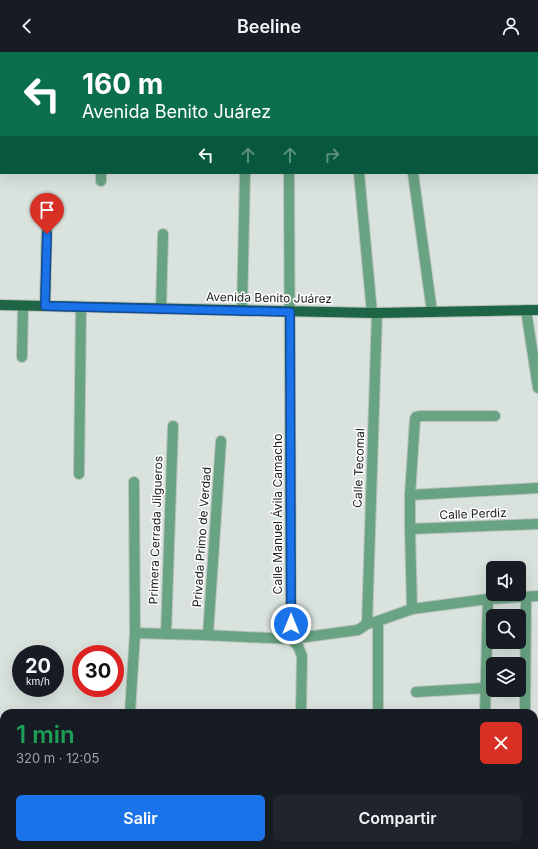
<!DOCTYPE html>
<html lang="es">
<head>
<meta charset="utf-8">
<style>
	:root { --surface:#171b24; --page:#20242c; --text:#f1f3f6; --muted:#9ea1a6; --accent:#1a73e8 }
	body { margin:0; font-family:Inter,sans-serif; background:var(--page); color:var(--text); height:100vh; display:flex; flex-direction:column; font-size:15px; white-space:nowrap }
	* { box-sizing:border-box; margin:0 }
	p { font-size:13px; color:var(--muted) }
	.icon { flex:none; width:22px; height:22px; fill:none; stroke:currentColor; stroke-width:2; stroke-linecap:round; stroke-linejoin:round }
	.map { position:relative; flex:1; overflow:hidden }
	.sheet { position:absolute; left:0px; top:657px; width:538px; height:140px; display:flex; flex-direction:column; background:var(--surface); border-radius:12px 12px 0 0; box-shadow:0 4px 16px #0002 }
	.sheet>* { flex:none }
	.top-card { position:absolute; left:0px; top:0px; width:538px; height:122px; box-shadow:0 4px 16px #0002; background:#0b6e4f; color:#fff; overflow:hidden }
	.buttons { position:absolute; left:486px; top:509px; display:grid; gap:8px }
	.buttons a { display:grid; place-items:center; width:40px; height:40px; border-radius:6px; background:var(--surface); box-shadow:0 4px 16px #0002; font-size:20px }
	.speed { position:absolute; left:12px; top:593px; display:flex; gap:8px; font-size:20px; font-weight:700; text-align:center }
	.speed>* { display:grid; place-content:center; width:52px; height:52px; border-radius:50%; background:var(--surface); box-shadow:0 4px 16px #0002; line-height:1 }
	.speed small { font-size:10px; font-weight:400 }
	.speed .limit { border:6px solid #d22; background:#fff; color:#111 }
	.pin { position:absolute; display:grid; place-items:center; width:34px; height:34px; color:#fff; margin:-41px -17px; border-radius:50% 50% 50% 0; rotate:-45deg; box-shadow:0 0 4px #0007 }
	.pin .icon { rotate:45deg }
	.me { position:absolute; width:44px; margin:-22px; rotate:0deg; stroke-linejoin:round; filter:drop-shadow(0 0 3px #0008) }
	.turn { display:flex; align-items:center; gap:14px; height:84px; padding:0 16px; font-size:18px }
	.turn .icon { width:52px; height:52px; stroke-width:2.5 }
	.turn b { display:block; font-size:28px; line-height:34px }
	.lanes { display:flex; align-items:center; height:38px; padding:0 16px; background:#0003; justify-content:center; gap:20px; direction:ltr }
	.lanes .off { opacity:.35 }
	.round { display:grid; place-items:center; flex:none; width:42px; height:42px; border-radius:6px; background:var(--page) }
	.head { display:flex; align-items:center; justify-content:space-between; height:68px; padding:0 16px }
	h1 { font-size:24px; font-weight:600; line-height:30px; color:#1e9e55 }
	.cta { display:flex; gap:8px; margin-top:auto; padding:8px 16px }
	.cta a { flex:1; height:46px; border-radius:6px; background:var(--accent); color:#fff; font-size:16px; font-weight:600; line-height:46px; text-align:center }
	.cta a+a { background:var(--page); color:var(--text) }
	header { display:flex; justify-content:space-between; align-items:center; height:52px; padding:0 16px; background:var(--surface); font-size:18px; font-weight:600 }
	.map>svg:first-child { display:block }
</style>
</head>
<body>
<header><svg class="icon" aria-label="back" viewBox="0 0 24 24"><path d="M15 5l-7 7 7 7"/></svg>Beeline<svg class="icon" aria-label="person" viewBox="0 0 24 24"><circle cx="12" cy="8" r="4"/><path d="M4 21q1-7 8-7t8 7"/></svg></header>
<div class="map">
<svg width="538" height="797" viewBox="0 0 538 797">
	<rect width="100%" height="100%" fill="#d9e2dd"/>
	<!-- garden -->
	<polygon fill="#c6a3d8" points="31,793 84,794 84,797 31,797"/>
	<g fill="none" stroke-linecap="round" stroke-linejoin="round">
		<defs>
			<g id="minor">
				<polyline points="181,0 181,1"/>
				<polyline points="432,0 433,1"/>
				<polyline points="526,0 526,1"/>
				<polyline points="62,1 62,0"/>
				<polyline points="104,1 104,0"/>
				<polyline points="289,121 291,587 298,594 302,604 301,661"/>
				<polyline points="359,121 372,261"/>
				<polyline points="413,121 432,260"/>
				<polyline points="101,129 101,121"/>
				<polyline points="45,254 47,168"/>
				<polyline points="161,257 163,182"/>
				<polyline points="526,258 538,336"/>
				<polyline points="242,259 245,121"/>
				<polyline points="22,305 23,254"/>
				<polyline points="79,422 81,255"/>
				<polyline points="410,443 538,436"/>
				<polyline points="410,477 538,472"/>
				<polyline points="412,557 410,477 410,443 415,367 416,365 421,364 495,364"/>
				<polyline points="378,569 378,661"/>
				<polyline points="367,572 377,261"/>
				<polyline points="135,581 203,583 291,587 358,578 367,572 378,569 412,557 488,547 538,544"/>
				<polyline points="166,582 173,374"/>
				<polyline points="208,583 221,389"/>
				<polyline points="416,640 485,636"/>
				<polyline points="130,661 135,581 134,430"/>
				<polyline points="485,661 488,547"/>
				<polyline points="525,661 526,545"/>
				<polyline points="0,738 4,738"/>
				<polyline points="90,793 91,797"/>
				<polyline points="379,793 379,797"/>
				<polyline points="27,797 28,793"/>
				<polyline points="124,797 124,793"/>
				<polyline points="299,797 299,793"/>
				<polyline points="481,797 481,793"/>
				<polyline points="525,797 525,793"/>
			</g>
			<polyline id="major" points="0,253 377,261 538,258"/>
		</defs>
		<!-- minor casing -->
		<use href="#minor" stroke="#b8c0bb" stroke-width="12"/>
		<!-- major casing -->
		<use href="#major" stroke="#b8c0bb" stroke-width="12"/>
		<!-- minor -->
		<use href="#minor" stroke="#68a383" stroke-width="10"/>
		<!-- major -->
		<use href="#major" stroke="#1d6544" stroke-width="10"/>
	</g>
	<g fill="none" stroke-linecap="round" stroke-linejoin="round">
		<defs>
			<polyline id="route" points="47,182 45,254 290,260 291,572"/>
		</defs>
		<!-- route casing -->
		<use href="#route" stroke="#114b97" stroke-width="10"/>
		<!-- route -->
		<use href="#route" stroke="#1a73e8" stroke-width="7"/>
	</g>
	<g text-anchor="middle" stroke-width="3" stroke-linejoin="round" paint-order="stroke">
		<!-- street labels -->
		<g font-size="12" fill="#202321" stroke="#fff">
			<text transform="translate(269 246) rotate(1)" y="4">Avenida Benito Juárez</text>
			<text transform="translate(359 416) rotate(-88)" y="4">Calle Tecomal</text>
			<text transform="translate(278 462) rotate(-90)" y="4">Calle Manuel Ávila Camacho</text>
			<text transform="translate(473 462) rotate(-2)" y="4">Calle Perdiz</text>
			<text transform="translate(156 478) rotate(-88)" y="4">Primera Cerrada Jilgueros</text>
			<text transform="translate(202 485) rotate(-86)" y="4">Privada Primo de Verdad</text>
		</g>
	</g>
</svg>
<div class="buttons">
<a><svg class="icon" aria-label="sound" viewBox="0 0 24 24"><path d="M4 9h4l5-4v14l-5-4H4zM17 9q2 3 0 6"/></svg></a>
<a><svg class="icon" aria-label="search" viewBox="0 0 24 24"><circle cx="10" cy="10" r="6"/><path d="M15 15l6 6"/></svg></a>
<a><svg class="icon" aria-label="layers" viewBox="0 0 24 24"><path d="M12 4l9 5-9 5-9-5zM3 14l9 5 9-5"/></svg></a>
</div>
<div class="speed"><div>20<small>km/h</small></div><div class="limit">30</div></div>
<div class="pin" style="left:47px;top:182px;background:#d93025"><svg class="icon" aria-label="arrive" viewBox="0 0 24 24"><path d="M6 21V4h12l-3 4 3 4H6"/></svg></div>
<svg class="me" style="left:291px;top:572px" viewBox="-20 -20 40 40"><circle r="17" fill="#1a73e8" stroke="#fff" stroke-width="3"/><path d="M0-11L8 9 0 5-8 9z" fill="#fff"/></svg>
<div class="top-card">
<div class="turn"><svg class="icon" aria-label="left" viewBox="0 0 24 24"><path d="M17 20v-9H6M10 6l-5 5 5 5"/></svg><div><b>160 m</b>Avenida Benito Juárez</div></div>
<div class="lanes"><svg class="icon" aria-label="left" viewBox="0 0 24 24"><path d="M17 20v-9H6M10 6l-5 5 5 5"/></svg><svg class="icon off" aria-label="ahead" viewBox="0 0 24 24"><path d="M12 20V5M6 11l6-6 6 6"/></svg><svg class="icon off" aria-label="ahead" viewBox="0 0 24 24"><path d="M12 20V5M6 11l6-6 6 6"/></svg><svg class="icon off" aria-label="right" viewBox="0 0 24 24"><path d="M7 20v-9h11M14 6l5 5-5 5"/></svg></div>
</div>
<section class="sheet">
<div class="head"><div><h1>1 min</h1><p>320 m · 12:05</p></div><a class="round" style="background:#d93025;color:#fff"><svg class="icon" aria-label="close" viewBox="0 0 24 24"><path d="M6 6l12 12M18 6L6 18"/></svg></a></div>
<div class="cta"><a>Salir</a><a>Compartir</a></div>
</section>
</div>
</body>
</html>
